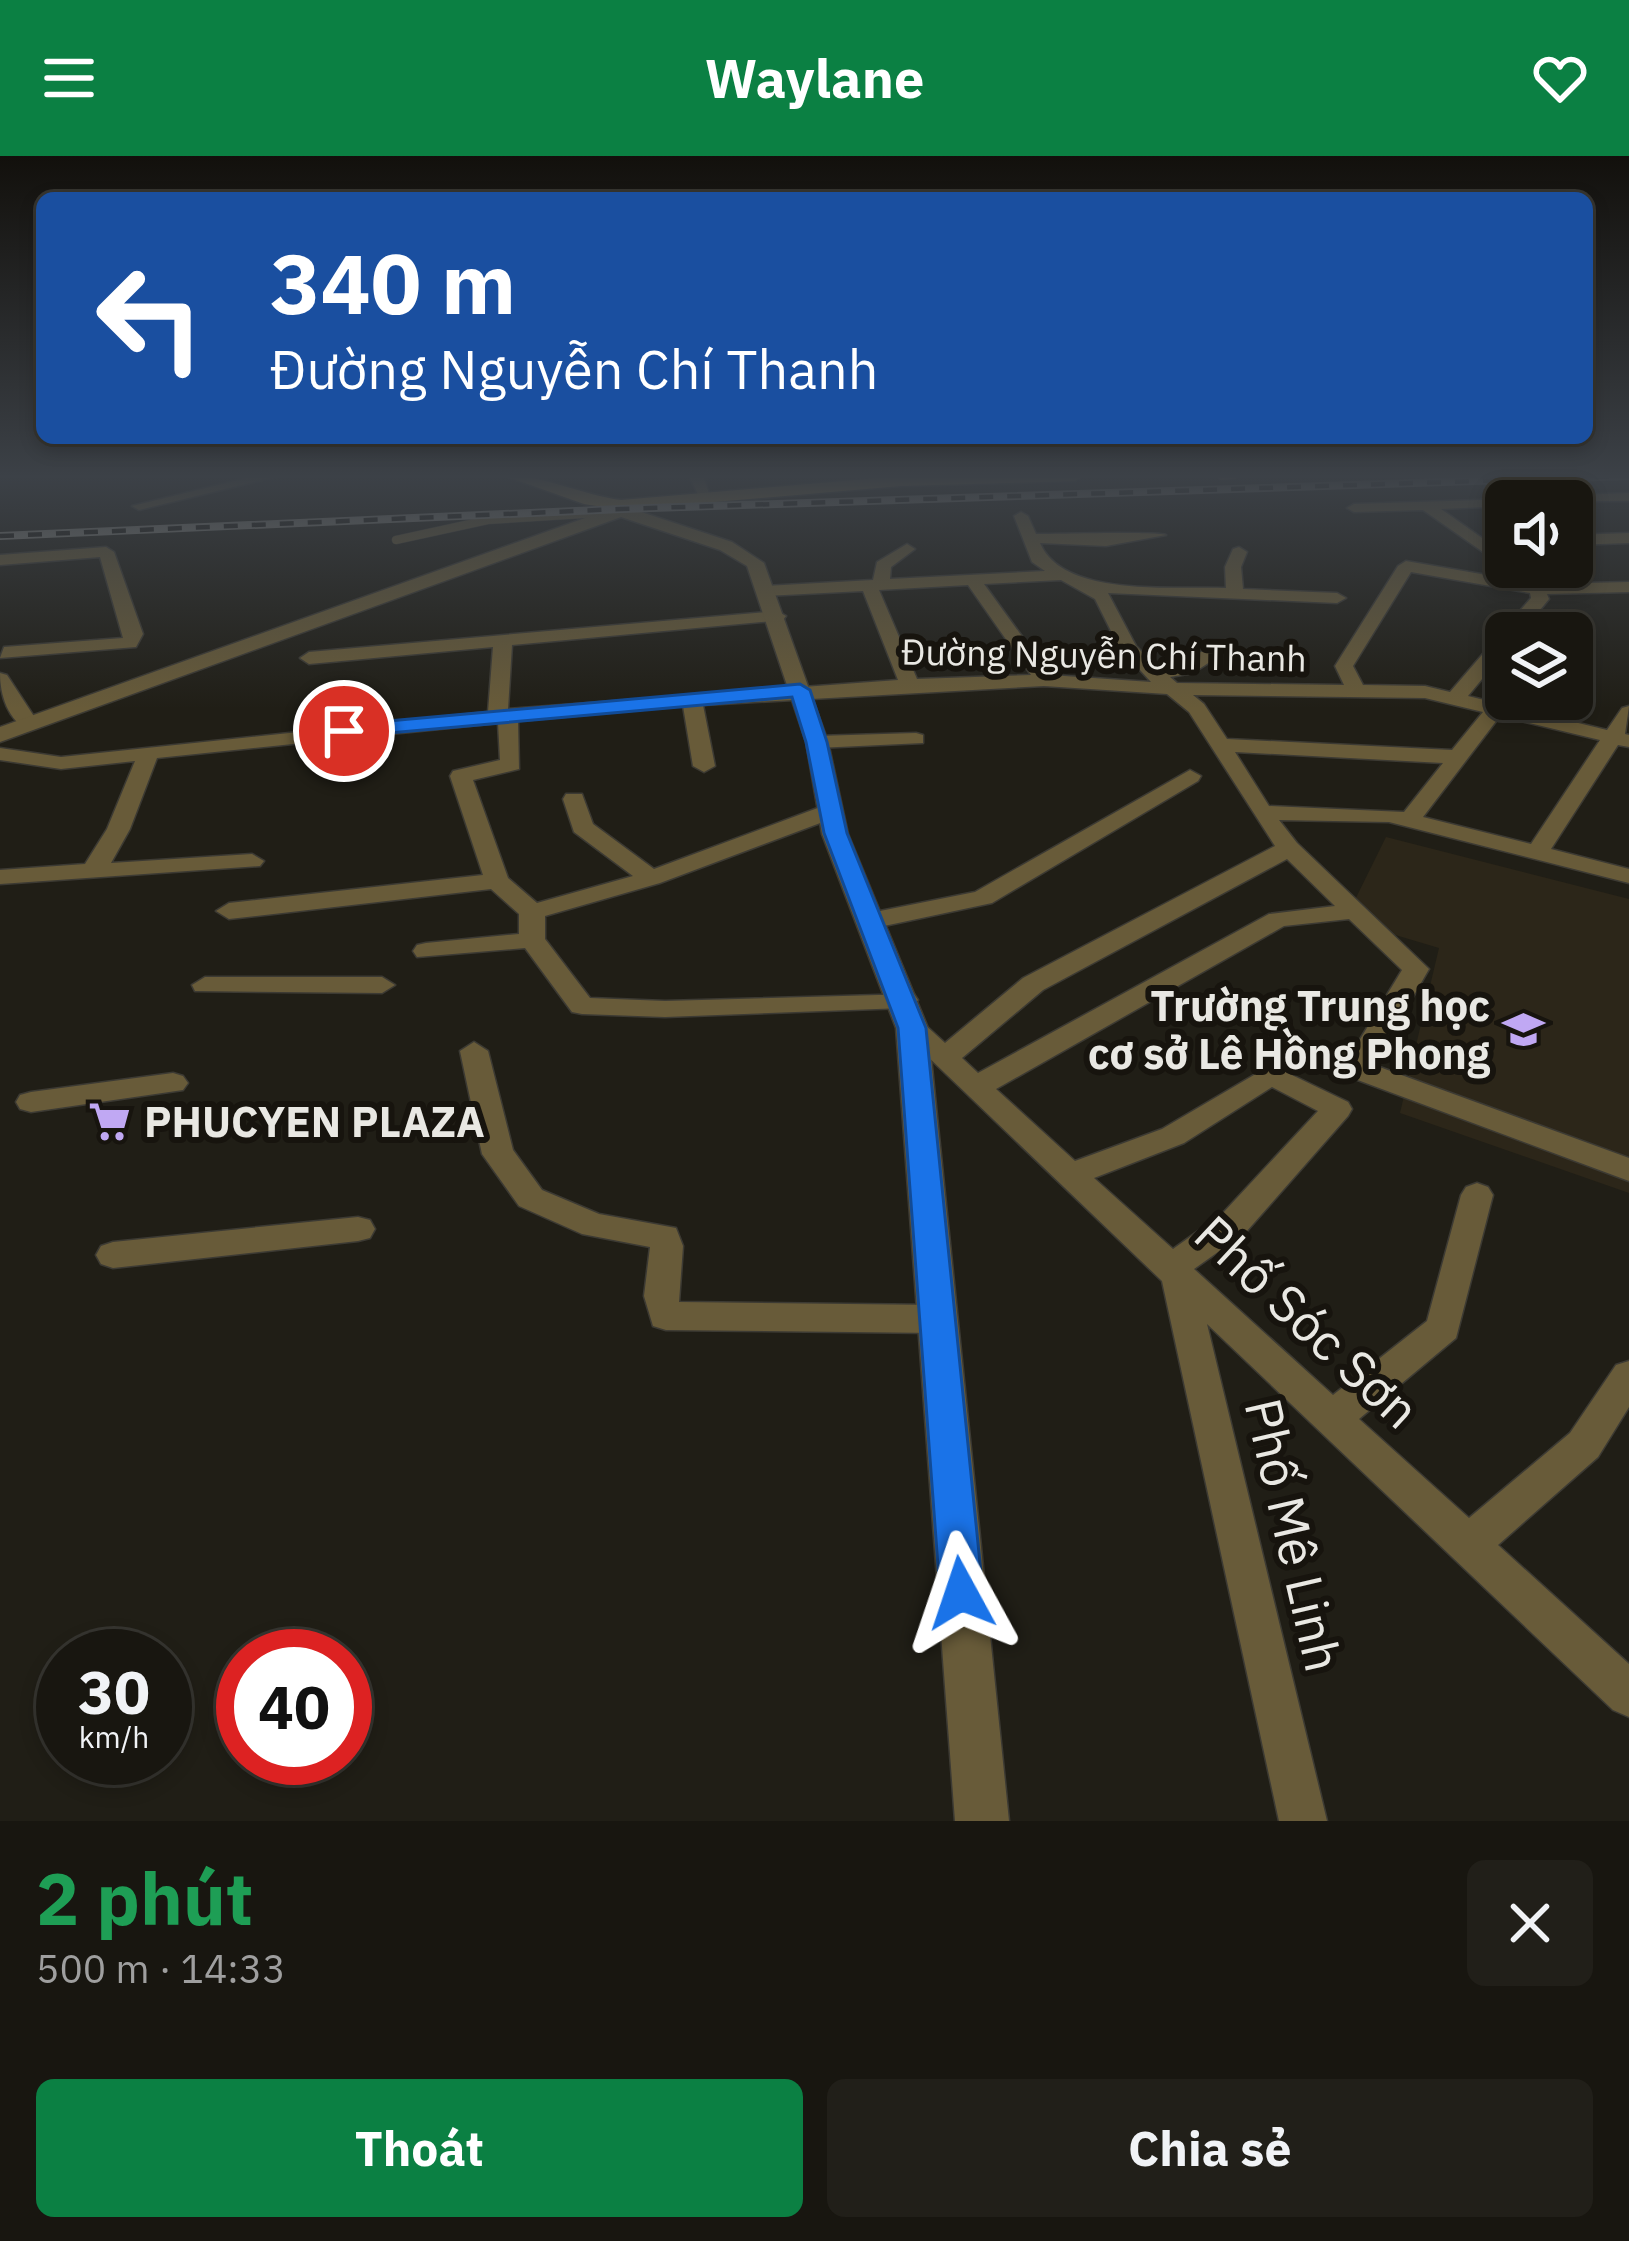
<!DOCTYPE html>
<html lang="vi">
<head>
<meta charset="utf-8">
<style>
	:root { --surface:#181610; --page:#211f19; --text:#f1f3f6; --muted:#9f9f9f; --line:#363530; --accent:#0b8043 }
	body { margin:0; font-family:"IBM Plex Sans",sans-serif; background:var(--page); color:var(--text); height:100vh; display:flex; flex-direction:column; font-size:45px; white-space:nowrap }
	* { box-sizing:border-box; margin:0 }
	p { font-size:39px; color:var(--muted) }
	.icon { flex:none; width:66px; height:66px; fill:none; stroke:currentColor; stroke-width:2; stroke-linecap:round; stroke-linejoin:round }
	.map { position:relative; height:1665px; overflow:hidden }
	.sheet { display:flex; flex-direction:column; background:var(--surface); flex:1 }
	.sheet>* { flex:none }
	.top-card { position:absolute; left:36px; top:36px; width:1557px; height:252px; border-radius:18px; box-shadow:0 6px 18px #0003,0 0 0 3px var(--line); background:#1a4fa0; color:#fff; overflow:hidden }
	.buttons { position:absolute; left:1485px; top:324px; display:grid; gap:24px }
	.buttons a { display:grid; place-items:center; width:108px; height:108px; border-radius:18px; background:var(--surface); box-shadow:0 6px 18px #0003,0 0 0 3px var(--line); font-size:60px }
	.speed { position:absolute; left:36px; top:1473px; display:flex; gap:24px; font-size:60px; font-weight:700; text-align:center }
	.speed>* { display:grid; place-content:center; width:156px; height:156px; border-radius:50%; background:var(--surface); box-shadow:0 6px 18px #0003,0 0 0 3px var(--line); line-height:1 }
	.speed small { font-size:30px; font-weight:400 }
	.speed .limit { border:18px solid #d22; background:#fff; color:#111 }
	.pin { position:absolute; display:grid; place-items:center; width:102px; height:102px; color:#fff; margin:-51px; border:6px solid #fff; border-radius:50%; box-shadow:0 3px 12px #0007 }
	.me { position:absolute; width:132px; margin:-66px; rotate:355deg; stroke-linejoin:round; filter:drop-shadow(0 0 9px #0008) }
	.turn { display:flex; align-items:center; gap:42px; height:252px; padding:0 36px; font-size:54px }
	.turn .icon { width:156px; height:156px; stroke-width:2.5 }
	.turn b { display:block; font-size:84px; line-height:102px }
	.round { display:grid; place-items:center; flex:none; width:126px; height:126px; border-radius:18px; background:var(--page) }
	.summary { display:flex; align-items:center; justify-content:space-between; height:204px; padding:0 36px }
	h1 { font-size:72px; font-weight:700; line-height:90px; color:#1e9e55 }
	.cta { display:flex; gap:24px; margin-top:auto; padding:24px 36px }
	.cta a { flex:1; height:138px; border-radius:18px; background:var(--accent); color:#fff; font-size:48px; font-weight:700; line-height:138px; text-align:center }
	.cta a+a { background:var(--page); color:var(--text) }
	header { display:flex; justify-content:space-between; align-items:center; height:156px; padding:0 36px; background:var(--accent); color:#fff; font-size:54px; font-weight:700 }
	.map>svg:first-child { display:block }
</style>
</head>
<body>
<header><svg class="icon" aria-label="menu" viewBox="0 0 24 24"><path d="M4 6h16M4 12h16M4 18h16"/></svg>Waylane<svg class="icon" aria-label="heart" viewBox="0 0 24 24"><path d="M12 20l-8-8c-3-5 5-10 8-4 3-6 11-1 8 4z"/></svg></header>
<div class="map">
<svg width="1629" height="1665" viewBox="0 0 1629 1665">
	<rect width="100%" height="100%" fill="#201e16"/>
	<!-- built -->
	<polygon fill="#2c2619" points="1386,681 1629,743 1629,1037 1400,957 1439,792 1345,764"/>
	<g fill="none" stroke-linecap="round" stroke-linejoin="round">
		<defs>
			<polyline id="service" points="396,384 488,364 617,356"/>
			<g id="minor">
				<polygon points="255,320 279,320 139,354 132,350"/>
				<polygon points="689,320 703,320 712,346 702,346"/>
				<polygon points="1629,337 1629,345 1519,345 1526,341"/>
				<polygon points="1511,343 1506,350 1441,353 1506,399 1506,412 1423,354 1354,356 1347,352 1354,348"/>
				<path d="M1021,356L1028,360L1036,378C1057,378 1158,375 1166,379L1106,390L1040,387C1063,442 1175,430 1226,432L1225,411L1233,393L1239,391L1247,396L1241,411L1243,433L1337,437L1346,442L1337,447L1108,437L1136,490L1158,512C1177,509 1199,492 1216,494V502L1193,517L1170,521L1177,527L1344,529L1335,510L1398,410L1406,405L1521,425L1529,420L1542,428L1629,426V436L1547,438L1549,443L1521,477H1506V494L1468,540L1607,574L1622,552L1629,550L1625,578L1629,579V591L1618,589L1551,693L1629,713V727L1389,666L1279,664L1297,687L1429,813L1374,909L1629,1002V1025L1347,920L1342,913L1402,814L1349,763L1284,770L996,933L1075,1005L1162,973L1271,909L1348,946L1352,953L1348,960L1246,1076L1194,1113L1333,1239L1427,1165L1461,1039L1466,1031L1477,1027L1488,1031L1493,1039L1456,1182L1359,1263L1469,1362L1570,1277L1616,1209L1629,1205V1251L1598,1301L1498,1389L1629,1508V1561L1613,1554L1207,1168L1327,1665H1279L1162,1125L898,872L902,866H922L945,887L1023,822L1275,690L1189,556L1167,538L1044,530L703,549L715,610L704,616L693,610L683,550L518,565L519,613L473,624L508,722L537,747L633,720L574,676L563,643L566,638H582L593,668L654,713L823,650H839V660L660,727L545,760V783L590,842L665,845L914,838L918,844L914,850L904,852L665,861L582,858L572,856L525,792L417,801L413,795L417,789L426,787L519,778V758L491,733L229,763L216,755L229,747L483,719L450,620L453,615L500,604L498,567L157,602L130,673L111,707L252,698L264,705L260,710L0,728V714L85,708L107,673L135,605L61,613L0,604V592L61,601L488,556L493,491L309,508L300,502L309,496L777,455L786,460L783,464L512,489L508,553L898,524L863,435L765,440L757,435L765,430L873,424L877,406L907,388L915,393L891,411L890,423L1045,415L1032,406L1014,360ZM1411,416L1530,437L1531,442L1450,536L1425,530L1363,529L1353,510ZM1061,424L1095,443L1119,491L1151,526L1050,519L984,428ZM968,429L1031,519L917,523L879,434ZM1193,539L1425,542L1483,556L1452,594L1227,583L1204,548ZM1500,560L1600,584L1531,688L1423,661ZM1235,596L1443,607L1404,656L1269,650ZM1287,703L1335,750L1269,758L978,917L962,902L1043,834ZM1272,931L1318,955L1222,1058L1173,1093L1094,1022L1184,987Z"/>
				<polygon points="1629,377 1629,387 1572,389 1572,379"/>
				<polygon points="106,391 114,396 143,478 136,491 0,502 4,491 123,482 100,401 0,409 0,399"/>
				<path d="M0,517L7,519L39,568L36,572L29,574C8,565 0,539 0,517Z"/>
				<polygon points="916,577 923,579 923,587 817,592 807,586 817,580"/>
				<polygon points="1190,614 1201,620 1198,625 992,747 870,773 857,765 870,757 975,736"/>
				<polygon points="205,821 382,821 395,829 382,837 195,835 192,829"/>
				<polygon points="474,886 488,895 513,994 542,1034 599,1058 676,1072 683,1090 679,1146 936,1149 949,1153 954,1163 949,1173 936,1177 666,1174 653,1170 644,1140 650,1091 582,1078 519,1050 482,998 460,895"/>
				<polygon points="173,917 183,920 188,927 183,934 31,956 20,953 16,946 20,939 31,936"/>
				<polygon points="358,1061 370,1064 375,1073 370,1082 358,1085 113,1112 101,1108 96,1099 101,1090 113,1086"/>
			</g>
			<polygon id="tertiary" points="621,344 629,352 732,386 764,407 828,586 848,678 928,872 1009,1665 955,1665 896,872 822,678 806,586 747,410 720,394 621,361 0,586 0,571 613,352"/>
			<path id="secondary" d="M505,320C544,319 582,339 621,344L901,320H1083L1075,325L901,330L621,354L584,348Z"/>
		</defs>
		<!-- service casing -->
		<use href="#service" stroke="#3c3a33" stroke-width="9"/>
		<!-- minor casing -->
		<use href="#minor" stroke="#3c3a33" stroke-width="3"/>
		<!-- tertiary casing -->
		<use href="#tertiary" stroke="#3c3a33" stroke-width="3"/>
		<!-- secondary casing -->
		<use href="#secondary" stroke="#3c3a33" stroke-width="3"/>
		<!-- service -->
		<use href="#service" stroke="#685b39" stroke-width="8"/>
		<!-- minor -->
		<use href="#minor" fill="#685b39" fill-rule="evenodd"/>
		<!-- tertiary -->
		<use href="#tertiary" fill="#685b39" fill-rule="evenodd"/>
		<!-- secondary -->
		<use href="#secondary" fill="#937d46" fill-rule="evenodd"/>
		<defs>
			<polyline id="rail" points="0,380 621,353 1629,320"/>
		</defs>
		<!-- rail casing -->
		<use href="#rail" stroke="#8c8b84" stroke-width="8"/>
		<!-- rail -->
		<use href="#rail" stroke="#17140e" stroke-width="4.5" stroke-dasharray="14" stroke-linecap="butt"/>
	</g>
	<!-- wall -->
	<g fill="#c4a659">
		<polygon points="1216,320 1237,320 1236,323 1220,324"/>
		<polygon points="1247,320 1301,320 1249,322"/>
	</g>
	<!-- sky -->
	<linearGradient id="sky" x2="0" y2="1"><stop stop-color="#12100c"/><stop offset="0.58" stop-color="#3c4147"/><stop offset="1" stop-color="#3c4147" stop-opacity="0"/></linearGradient>
	<rect width="1629" height="553" fill="url(#sky)"/>
	<!-- route -->
	<polygon fill="#1a73e8" stroke="#114b97" stroke-width="3" points="800,528 810,534 827,586 847,677 926,872 983,1437 976,1451 961,1457 946,1451 940,1437 898,872 824,677 806,586 792,541 344,581 334,575 344,569"/>
	<!-- icons -->
	<defs>
		<symbol id="school-bare" viewBox="-9 -9 18 18"><path d="M0-5L7-2L0 1L-7-2ZM-4 1L0 2.5L4 1V4Q0 6-4 4Z" fill="#c0a8f3" stroke="#17140e" stroke-width="2.5" paint-order="stroke"/></symbol>
		<symbol id="supermarket-bare" viewBox="-9 -9 18 18"><path d="M-6-5.5h2.5l.6 2H6L4.5 2H-2.5L-4.4-4H-6ZM-1.5 3.2a1.3 1.3 0 1 0 .1 0ZM3 3.2a1.3 1.3 0 1 0 .1 0Z" fill="#c0a8f3" stroke="#17140e" stroke-width="2.5" paint-order="stroke"/></symbol>
	</defs>
	<g fill-rule="evenodd">
		<use href="#school-bare" x="1494" y="844" width="59" height="59"/>
		<use href="#supermarket-bare" x="80" y="936" width="59" height="59"/>
	</g>
	<g text-anchor="middle" stroke-width="12" stroke-linejoin="round" paint-order="stroke">
		<!-- far-street labels -->
		<g font-size="36" fill="#e9e8e3" stroke="#17140e">
			<text transform="translate(1104 499) rotate(1)" y="13">Đường Nguyễn Chí Thanh</text>
		</g>
		<!-- poi labels -->
		<g font-size="42" font-weight="bold" fill="#e9e8e3" stroke="#17140e" text-anchor="end">
			<text x="1490" y="865">Trường Trung học<tspan x="1490" dy="48">cơ sở Lê Hồng Phong</tspan></text>
			<text x="144" y="981" text-anchor="start">PHUCYEN PLAZA</text>
		</g>
		<!-- near-street labels -->
		<g font-size="51" fill="#e9e8e3" stroke="#17140e">
			<text transform="translate(1307 1166) rotate(43)" y="18">Phố Sóc Sơn</text>
			<text transform="translate(1293 1379) rotate(77)" y="18">Phố Mê Linh</text>
		</g>
	</g>
</svg>
<div class="buttons">
<a><svg class="icon" aria-label="sound" viewBox="0 0 24 24"><path d="M4 9h4l5-4v14l-5-4H4zM17 9q2 3 0 6"/></svg></a>
<a><svg class="icon" aria-label="layers" viewBox="0 0 24 24"><path d="M12 4l9 5-9 5-9-5zM3 14l9 5 9-5"/></svg></a>
</div>
<div class="speed"><div>30<small>km/h</small></div><div class="limit">40</div></div>
<div class="pin" style="left:344px;top:575px;background:#d93025"><svg class="icon" aria-label="arrive" viewBox="0 0 24 24"><path d="M6 21V4h12l-3 4 3 4H6"/></svg></div>
<svg class="me" style="left:961px;top:1437px" viewBox="-20 -20 40 40"><path d="M0-17L14 15 0 8-14 15z" fill="#1a73e8" stroke="#fff" stroke-width="4"/></svg>
<div class="top-card">
<div class="turn"><svg class="icon" aria-label="left" viewBox="0 0 24 24"><path d="M17 20v-9H6M10 6l-5 5 5 5"/></svg><div><b>340 m</b>Đường Nguyễn Chí Thanh</div></div>
</div>
</div>
<section class="sheet">
<div class="summary"><div><h1>2 phút</h1><p>500 m · 14:33</p></div><a class="round"><svg class="icon" aria-label="close" viewBox="0 0 24 24"><path d="M6 6l12 12M18 6L6 18"/></svg></a></div>
<div class="cta"><a>Thoát</a><a>Chia sẻ</a></div>
</section>
</body>
</html>
